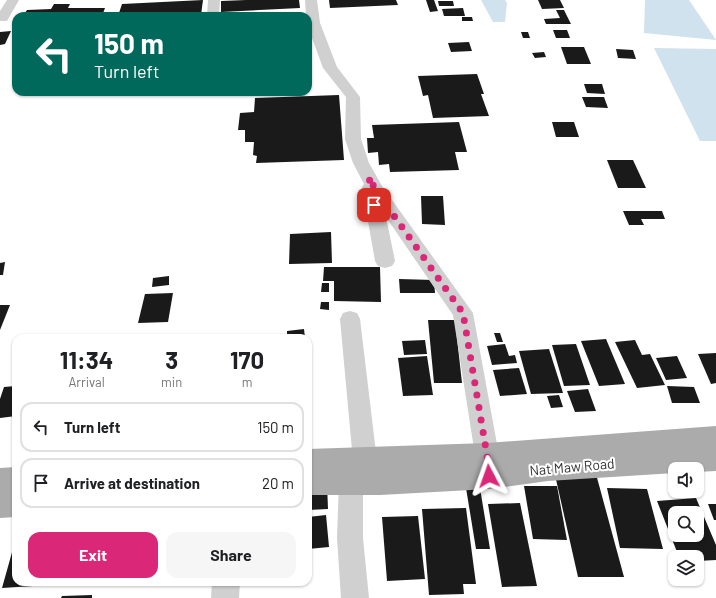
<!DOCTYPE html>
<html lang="en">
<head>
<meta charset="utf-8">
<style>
	:root { --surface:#fff; --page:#f6f6f6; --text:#202124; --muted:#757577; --line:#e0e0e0; --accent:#db2777 }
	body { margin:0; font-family:Barlow,sans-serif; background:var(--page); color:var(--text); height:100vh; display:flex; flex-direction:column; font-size:15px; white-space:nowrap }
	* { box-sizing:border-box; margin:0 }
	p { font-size:13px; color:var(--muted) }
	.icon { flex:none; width:22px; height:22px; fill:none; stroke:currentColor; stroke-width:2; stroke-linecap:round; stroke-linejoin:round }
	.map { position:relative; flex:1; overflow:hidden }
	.details { position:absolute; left:12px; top:334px; width:300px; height:252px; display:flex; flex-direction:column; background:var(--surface); border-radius:12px; box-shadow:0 1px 3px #0004 }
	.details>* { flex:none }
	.banner { position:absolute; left:12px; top:12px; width:300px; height:84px; border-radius:12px; box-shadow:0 1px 3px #0004; background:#00695c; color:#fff; overflow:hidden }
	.buttons { position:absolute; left:668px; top:462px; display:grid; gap:8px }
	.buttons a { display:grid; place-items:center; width:36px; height:36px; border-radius:8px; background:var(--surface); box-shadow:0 1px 3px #0004; font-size:20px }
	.pin { position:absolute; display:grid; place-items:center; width:34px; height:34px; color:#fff; margin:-17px; border-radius:8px; box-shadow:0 2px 6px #0006 }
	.me { position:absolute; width:44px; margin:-22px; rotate:356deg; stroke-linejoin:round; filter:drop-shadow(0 0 3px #0008) }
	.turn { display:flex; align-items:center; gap:14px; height:84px; padding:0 16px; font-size:18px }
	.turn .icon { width:52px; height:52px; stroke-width:2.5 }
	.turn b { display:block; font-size:28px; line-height:34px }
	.eta { display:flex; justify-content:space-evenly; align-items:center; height:68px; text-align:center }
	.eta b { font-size:24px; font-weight:700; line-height:28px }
	.button { display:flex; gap:8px; margin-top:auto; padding:8px 16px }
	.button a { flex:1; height:46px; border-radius:12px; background:var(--accent); color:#fff; font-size:16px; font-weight:700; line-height:46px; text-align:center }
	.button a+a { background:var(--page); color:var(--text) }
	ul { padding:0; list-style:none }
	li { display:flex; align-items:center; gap:12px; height:50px; margin:0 8px 6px; padding:0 8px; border:2px solid var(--line); border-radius:12px }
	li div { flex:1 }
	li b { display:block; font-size:15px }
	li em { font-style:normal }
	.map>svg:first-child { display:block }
</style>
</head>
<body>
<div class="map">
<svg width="716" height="598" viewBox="0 0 716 598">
	<rect width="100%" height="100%" fill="#fff"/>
	<!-- water -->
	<g fill="#cfe2ee">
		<polygon points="481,0 505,0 507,3 505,22 493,22"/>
		<polygon points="645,0 689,0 716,40 644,33"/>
		<polygon points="654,48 716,49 716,141 700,141"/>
	</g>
	<!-- building -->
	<g fill="#1a1a1a" fill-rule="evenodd">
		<polygon points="203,0 201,15 118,16 122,4"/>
		<polygon points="246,0 299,0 300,8 221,12 221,1"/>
		<polygon points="329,0 396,0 398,5 330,8"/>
		<polygon points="426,0 434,0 438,11 430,12"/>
		<polygon points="538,0 560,0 564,8 542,9"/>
		<polygon points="438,1 453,1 454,6 439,6"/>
		<polygon points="54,4 70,4 68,8 105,8 102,16 23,16 27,10 51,9"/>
		<polygon points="463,8 465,16 444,16 442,9"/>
		<polygon points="556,10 564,10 571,24 546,24 544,19 560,18"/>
		<polygon points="462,17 472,17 473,21 462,21"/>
		<polygon points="553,30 567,30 570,38 556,38"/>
		<polygon points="11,31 5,44 0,45 0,32"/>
		<polygon points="521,32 528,32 530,38 523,38"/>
		<polygon points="469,42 472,51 451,52 448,43"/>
		<polygon points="561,47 584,47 591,64 567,64"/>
		<polygon points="616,49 633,50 636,59 618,58"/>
		<polygon points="544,52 546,57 535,58 532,53"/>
		<polygon points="477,74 484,94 481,94 489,116 433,118 428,95 423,96 418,76"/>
		<polygon points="584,84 602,84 605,94 587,93"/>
		<polygon points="339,95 344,160 256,163 257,156 253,155 254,142 245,142 245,130 238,130 240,113 254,112 255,98"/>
		<polygon points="582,97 604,97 608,108 586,107"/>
		<polygon points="459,122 467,152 455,152 459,170 390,172 389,164 379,165 378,152 368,153 367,138 374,138 372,125"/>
		<polygon points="552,122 574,122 579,137 556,137"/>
		<polygon points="607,160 633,160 646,188 618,188"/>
		<polygon points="421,196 443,196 445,225 422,224"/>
		<polygon points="623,211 662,211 665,219 641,219 644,225 629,225"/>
		<polygon points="331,232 332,263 289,264 290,234"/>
		<polygon points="5,262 3,275 0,275 0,263"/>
		<polygon points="324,267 380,267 381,302 334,301 334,281 323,281"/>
		<polygon points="169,276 169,285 152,287 153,278"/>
		<polygon points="399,279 434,280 435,293 400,293"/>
		<polygon points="322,283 329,283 329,292 321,292"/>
		<polygon points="173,293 168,322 138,323 145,294"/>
		<polygon points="321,302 329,302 329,310 320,309"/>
		<polygon points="0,305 10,305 0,330"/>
		<polygon points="428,320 455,320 462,383 434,383"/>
		<polygon points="304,329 305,338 287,338 287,331"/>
		<polygon points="494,333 500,333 503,342 497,342"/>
		<polygon points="606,339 625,384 599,386 581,341"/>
		<polygon points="425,340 427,354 404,355 402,341"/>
		<polygon points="635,340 642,355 650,354 665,385 637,388 615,342"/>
		<polygon points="505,344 509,356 515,355 517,363 492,365 487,346"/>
		<polygon points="576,344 590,385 564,386 552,345"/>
		<polygon points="549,349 563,393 531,394 519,351"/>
		<polygon points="716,353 716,383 711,384 698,354"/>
		<polygon points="427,356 433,395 403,396 398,358"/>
		<polygon points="677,356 687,378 666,380 656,358"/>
		<polygon points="519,368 527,394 500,396 493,370"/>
		<polygon points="308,382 311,410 308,411"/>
		<polygon points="16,386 16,416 0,418 0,399 4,387"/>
		<polygon points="667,386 694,387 700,403 672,403"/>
		<polygon points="588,389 596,411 575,412 567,391"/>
		<polygon points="559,395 563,407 551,408 547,396"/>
		<polygon points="596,474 624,577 578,577 555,475"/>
		<polygon points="327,484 328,509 308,510 308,485"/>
		<polygon points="524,486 557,486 567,540 533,539"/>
		<polygon points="466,488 480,488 490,549 476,549"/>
		<polygon points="607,488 647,489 663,549 620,548"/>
		<path d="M696,498L716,545V560L697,561V557H679L657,501ZM675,513H697V535H675Z"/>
		<polygon points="520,503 537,586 502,587 488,504"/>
		<polygon points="708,504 716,504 716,520 714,520"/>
		<polygon points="466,508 476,584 463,584 464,594 429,595 422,509"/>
		<polygon points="326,515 329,547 308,549 308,517"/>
		<polygon points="418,516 425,579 387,581 382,517"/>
		<polygon points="16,538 16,582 50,582 49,585 2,588"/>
		<polygon points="92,595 92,598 61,598 62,596"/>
	</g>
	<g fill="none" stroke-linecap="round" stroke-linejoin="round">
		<!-- minor -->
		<g fill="#d0d0d0" fill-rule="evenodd">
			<polygon points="7,0 19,0 7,21 0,21 0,11"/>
			<polygon points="208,0 220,0 219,16 207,16"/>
			<polygon points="305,0 317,0 320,23 337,67 360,97 361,139 369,163 382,186 473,313 499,455 500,470 497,478 488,482 479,478 476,470 475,455 453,315 386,217 395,261 392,266 385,268 378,266 375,261 362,187 364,184 353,163 345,139 346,97 323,68 308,27 308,16 306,16"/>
			<polygon points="350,311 357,313 360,319 377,461 374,469 365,472 356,469 353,461 340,319 343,313"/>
			<polygon points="351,470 360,474 363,482 363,538 369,598 341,598 337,538 339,482 342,474"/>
			<polygon points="212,582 240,582 239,598 211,598"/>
		</g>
		<!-- major -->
		<g fill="#ababab" fill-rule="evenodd">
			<polygon points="716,426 716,471 697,472 697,469 675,469 675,473 548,481 489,489 380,495 308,495 308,449 487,443"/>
			<polygon points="16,467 16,517 0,518 0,468"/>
		</g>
	</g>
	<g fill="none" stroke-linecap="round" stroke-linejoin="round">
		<!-- route -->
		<polyline stroke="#db2777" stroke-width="7" stroke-dasharray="0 12.6" points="374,205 369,177 375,189 463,313 487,455 489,476"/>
	</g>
	<g text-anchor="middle" stroke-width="4" stroke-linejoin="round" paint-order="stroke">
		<!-- near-street labels -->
		<g font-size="14" fill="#333" stroke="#fff">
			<text transform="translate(572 467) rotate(-5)" y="5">Nat Maw Road</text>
		</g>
	</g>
</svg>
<div class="buttons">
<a><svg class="icon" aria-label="sound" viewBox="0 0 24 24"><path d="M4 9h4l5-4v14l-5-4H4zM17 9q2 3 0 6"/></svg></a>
<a><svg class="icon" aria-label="search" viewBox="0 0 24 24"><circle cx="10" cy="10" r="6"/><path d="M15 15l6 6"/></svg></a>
<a><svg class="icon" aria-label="layers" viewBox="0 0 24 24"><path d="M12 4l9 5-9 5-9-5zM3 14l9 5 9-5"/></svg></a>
</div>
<div class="pin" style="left:374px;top:205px;background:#d93025"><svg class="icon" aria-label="arrive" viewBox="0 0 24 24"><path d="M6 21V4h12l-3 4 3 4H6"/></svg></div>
<svg class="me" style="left:489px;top:476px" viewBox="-20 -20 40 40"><path d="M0-17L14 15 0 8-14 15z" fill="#db2777" stroke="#fff" stroke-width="4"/></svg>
<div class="banner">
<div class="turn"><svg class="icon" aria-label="left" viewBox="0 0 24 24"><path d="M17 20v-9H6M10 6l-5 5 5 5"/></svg><div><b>150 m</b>Turn left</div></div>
</div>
<section class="details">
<div class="eta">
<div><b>11:34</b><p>Arrival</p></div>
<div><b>3</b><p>min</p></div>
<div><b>170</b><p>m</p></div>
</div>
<ul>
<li><svg class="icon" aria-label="left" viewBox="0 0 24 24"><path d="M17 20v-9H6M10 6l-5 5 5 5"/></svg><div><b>Turn left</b></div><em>150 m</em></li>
<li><svg class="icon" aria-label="arrive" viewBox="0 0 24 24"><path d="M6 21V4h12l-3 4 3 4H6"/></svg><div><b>Arrive at destination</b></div><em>20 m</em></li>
</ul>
<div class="button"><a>Exit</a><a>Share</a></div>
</section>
</div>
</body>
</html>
